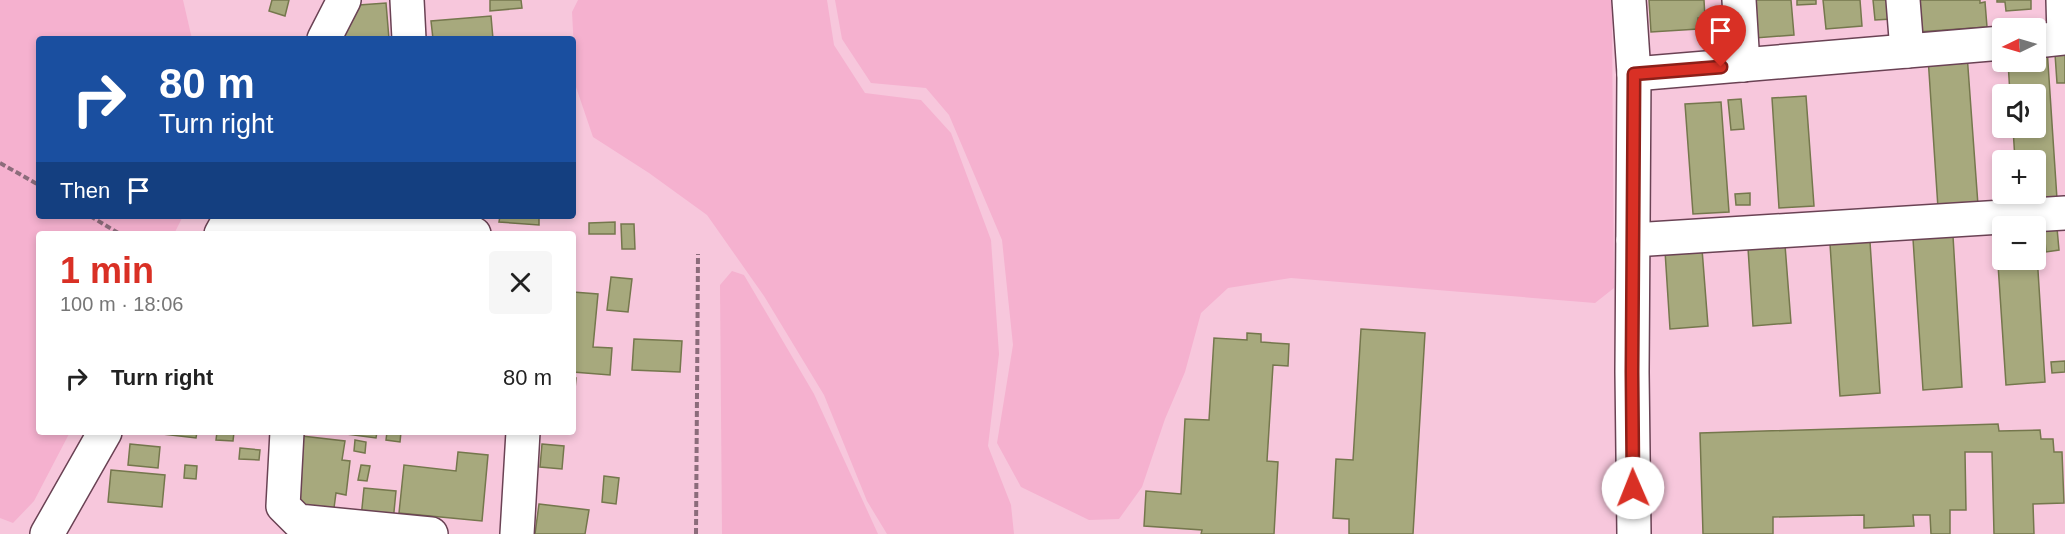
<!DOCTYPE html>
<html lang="en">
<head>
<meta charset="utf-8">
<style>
	:root { --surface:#fff; --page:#f6f6f6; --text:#222; --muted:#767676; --accent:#d93025 }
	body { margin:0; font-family:Arial,sans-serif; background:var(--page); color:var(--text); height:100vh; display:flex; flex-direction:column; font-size:22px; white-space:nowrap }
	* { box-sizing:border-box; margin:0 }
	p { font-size:20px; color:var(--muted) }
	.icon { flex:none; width:33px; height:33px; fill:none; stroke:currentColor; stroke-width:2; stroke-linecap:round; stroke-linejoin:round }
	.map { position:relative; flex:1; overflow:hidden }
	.panel { position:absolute; left:36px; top:231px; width:540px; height:204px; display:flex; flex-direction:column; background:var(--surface); border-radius:6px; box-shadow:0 3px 9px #0003 }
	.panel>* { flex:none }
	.guide { position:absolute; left:36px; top:36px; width:540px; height:183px; border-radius:6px; box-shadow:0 3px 9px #0003; background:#1a4fa0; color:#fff; overflow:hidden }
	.needle { width:39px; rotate:265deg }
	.tools { position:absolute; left:1992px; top:18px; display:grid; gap:12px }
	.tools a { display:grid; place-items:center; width:54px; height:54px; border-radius:6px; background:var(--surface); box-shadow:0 3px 9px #0003; font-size:30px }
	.pin { position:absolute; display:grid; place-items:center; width:51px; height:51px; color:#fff; margin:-62px -26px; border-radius:50% 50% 50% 0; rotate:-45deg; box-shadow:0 0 6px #0007 }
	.pin .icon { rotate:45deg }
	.me { position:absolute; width:66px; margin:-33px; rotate:359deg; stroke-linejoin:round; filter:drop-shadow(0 0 4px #0008) }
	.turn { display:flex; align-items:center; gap:21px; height:126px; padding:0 24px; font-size:27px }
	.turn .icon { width:78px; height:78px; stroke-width:2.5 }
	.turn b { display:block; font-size:42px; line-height:51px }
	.then { display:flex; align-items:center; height:57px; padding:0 24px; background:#0003; gap:12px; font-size:22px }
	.round { display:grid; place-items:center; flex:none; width:63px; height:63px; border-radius:6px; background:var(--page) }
	.head { display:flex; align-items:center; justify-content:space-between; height:102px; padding:0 24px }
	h1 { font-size:36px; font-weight:600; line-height:45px; color:var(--accent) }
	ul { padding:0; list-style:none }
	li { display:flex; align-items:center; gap:18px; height:90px; padding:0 24px }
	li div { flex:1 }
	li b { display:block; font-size:22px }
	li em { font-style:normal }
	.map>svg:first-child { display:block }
</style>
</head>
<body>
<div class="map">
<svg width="2065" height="534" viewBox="0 0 2065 534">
	<rect width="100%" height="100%" fill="#f7c7dc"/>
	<!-- green -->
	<g fill="#f5b1cf">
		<polygon points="0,0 183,0 192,39 39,39 39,216 183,216 174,234 39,234 39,432 70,432 34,501 13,523 0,518"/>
		<polygon points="578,0 827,0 834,45 865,93 921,100 951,133 991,240 999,354 988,446 1011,505 1014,534 887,534 867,501 824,395 764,296 707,215 649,173 593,137 576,87 572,12"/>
		<polygon points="835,0 1611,0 1612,17 1614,288 1595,303 1291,278 1228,288 1201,313 1185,372 1165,419 1142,487 1119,519 1089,520 1021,487 997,443 1013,345 1002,240 949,115 926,88 871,83 842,39"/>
		<polygon points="732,271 744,275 814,394 878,534 722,534 720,285"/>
	</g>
	<!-- building -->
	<g fill="#a7a97d" stroke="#75774d" stroke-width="1.5">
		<polygon points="272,0 289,0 285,16 269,11"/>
		<polygon points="490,0 521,0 522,8 490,11"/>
		<polygon points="1649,0 1704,0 1705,18 1698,18 1698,29 1651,32"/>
		<polygon points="1753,0 1791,0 1794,35 1755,38"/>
		<polygon points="1797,0 1816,0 1816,4 1797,5"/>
		<polygon points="1823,0 1860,0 1862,26 1826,29"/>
		<polygon points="1873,0 1891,0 1892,19 1875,20"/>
		<polygon points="1914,0 1980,0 1980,3 1985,2 1987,27 1917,32"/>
		<polygon points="1997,0 2031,0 2031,9 2006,11 2005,2 1997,2"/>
		<polygon points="386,3 389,39 343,39 359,5"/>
		<polygon points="491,16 493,39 433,39 431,21"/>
		<polygon points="1727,21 1728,45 1703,46 1702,22"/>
		<polygon points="2047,48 2057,199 2018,202 2017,194 2036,194 2036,160 2015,160 2013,128 2036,128 2036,94 2010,94 2008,62 2036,62 2036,49"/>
		<polygon points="1967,54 1978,205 1938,208 1928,57"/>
		<polygon points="2055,54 2065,54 2065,83 2057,83"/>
		<polygon points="1806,96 1814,206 1779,208 1772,98"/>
		<polygon points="1741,99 1744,129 1731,130 1728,100"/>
		<polygon points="1721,102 1729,212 1693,214 1685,104"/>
		<polygon points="1750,193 1750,205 1736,205 1735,194"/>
		<polygon points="500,216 539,216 539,225 499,222"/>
		<polygon points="615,222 615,234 589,234 589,223"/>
		<polygon points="621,224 634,224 635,249 622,249"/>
		<polygon points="2057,228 2059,250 2046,252 2044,229"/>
		<polygon points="2002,233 2002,260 2036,260 2036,239 2045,382 2006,385 1996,234"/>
		<polygon points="1953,236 1962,387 1923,390 1913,239"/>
		<polygon points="1870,242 1880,393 1840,396 1830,244"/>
		<polygon points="1785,245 1791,323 1753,326 1748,248"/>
		<polygon points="1702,249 1708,326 1670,329 1665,251"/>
		<polygon points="611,277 632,279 628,312 607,310"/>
		<polygon points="573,292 598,294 593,347 612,348 610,375 573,372"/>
		<polygon points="1361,329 1425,333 1413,534 1349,534 1349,519 1333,518 1336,459 1353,460"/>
		<polygon points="1247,333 1261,334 1261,342 1289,344 1288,366 1273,365 1267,461 1278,462 1274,534 1201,534 1202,530 1144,526 1146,491 1181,494 1185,419 1209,420 1214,338 1247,340"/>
		<polygon points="634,339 682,341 680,372 632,370"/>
		<polygon points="2065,361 2065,372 2052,373 2051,362"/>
		<polygon points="573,378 576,378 573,411"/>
		<polygon points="1998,424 1999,431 2040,430 2041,439 2053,439 2054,452 2062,452 2064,503 2033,504 2034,534 1994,534 1992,452 1965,452 1966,510 1950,510 1950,534 1931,534 1930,515 1913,515 1914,526 1864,528 1864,515 1773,517 1773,534 1703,534 1700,433"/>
		<polygon points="145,432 197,432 196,438"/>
		<polygon points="217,432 234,432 233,441 216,440"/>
		<polygon points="331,432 377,432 376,438"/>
		<polygon points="387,432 401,432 400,442 386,440"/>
		<polygon points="302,436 345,441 342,460 350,461 346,495 336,493 334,508 294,504"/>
		<polygon points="355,440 366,442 365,453 354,451"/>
		<polygon points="130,444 160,447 158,468 128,465"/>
		<polygon points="542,444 564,446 562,469 540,467"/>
		<polygon points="240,448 260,450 259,460 239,459"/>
		<polygon points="458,452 488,455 482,521 399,513 404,465 456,471"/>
		<polygon points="185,465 197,466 196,479 184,478"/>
		<polygon points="361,465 370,466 367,481 358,480"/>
		<polygon points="111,470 165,475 162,507 108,502"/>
		<polygon points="604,476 619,478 616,504 602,502"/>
		<polygon points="364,488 396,491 393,522 361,518"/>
		<polygon points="539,504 589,510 585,534 535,534"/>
	</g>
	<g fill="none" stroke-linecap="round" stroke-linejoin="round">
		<defs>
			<g id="minor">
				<polyline points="407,0 409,39"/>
				<polyline points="1629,0 1634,74 1632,372 1634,534"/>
				<polyline points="1739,0 1743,65"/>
				<polyline points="1903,0 1907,51"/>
				<polyline points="324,39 344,0"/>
				<polyline points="2036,41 2064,38 2063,0"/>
				<polyline points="1634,74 2002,43"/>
				<polyline points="245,216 474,234"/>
				<polyline points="221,234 231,216"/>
				<polyline points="1633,240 2065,213"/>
				<polyline points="287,432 283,506 298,521 431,534"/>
				<polyline points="47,534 105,432"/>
				<polyline points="517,534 523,432"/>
			</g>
		</defs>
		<!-- minor casing -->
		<use href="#minor" stroke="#6a4254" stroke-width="36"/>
		<!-- path -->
		<g stroke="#8c6c7b" stroke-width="4" stroke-dasharray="6 3" stroke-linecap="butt">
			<polyline points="0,163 39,185"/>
			<polyline points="90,216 120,234"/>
			<polyline points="696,534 698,254"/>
		</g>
		<!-- minor -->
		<use href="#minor" stroke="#fff" stroke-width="33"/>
	</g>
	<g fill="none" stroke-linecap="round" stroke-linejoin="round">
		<defs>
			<polyline id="route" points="1633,488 1632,372 1634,74 1721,67"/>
		</defs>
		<!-- route casing -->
		<use href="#route" stroke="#8d1f18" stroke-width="15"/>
		<!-- route -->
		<use href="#route" stroke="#d93025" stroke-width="10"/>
	</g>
</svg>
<div class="tools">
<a><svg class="needle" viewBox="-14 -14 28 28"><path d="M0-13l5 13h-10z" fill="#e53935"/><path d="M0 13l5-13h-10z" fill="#767676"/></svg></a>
<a><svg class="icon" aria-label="sound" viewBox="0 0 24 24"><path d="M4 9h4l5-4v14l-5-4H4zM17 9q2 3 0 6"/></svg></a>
<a>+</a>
<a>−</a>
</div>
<div class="pin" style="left:1721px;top:67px;background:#d93025"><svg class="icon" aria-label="arrive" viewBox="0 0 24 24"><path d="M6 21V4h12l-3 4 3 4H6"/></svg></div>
<svg class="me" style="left:1633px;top:488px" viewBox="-20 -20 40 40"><circle r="19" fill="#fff"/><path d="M0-13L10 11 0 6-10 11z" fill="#d93025"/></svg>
<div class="guide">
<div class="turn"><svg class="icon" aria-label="right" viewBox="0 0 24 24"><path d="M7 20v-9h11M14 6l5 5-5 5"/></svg><div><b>80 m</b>Turn right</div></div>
<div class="then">Then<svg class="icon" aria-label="arrive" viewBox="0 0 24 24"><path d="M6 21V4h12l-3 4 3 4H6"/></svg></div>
</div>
<section class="panel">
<div class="head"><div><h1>1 min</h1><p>100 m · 18:06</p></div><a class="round"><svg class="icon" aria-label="close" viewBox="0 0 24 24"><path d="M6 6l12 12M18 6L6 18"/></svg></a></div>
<ul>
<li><svg class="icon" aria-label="right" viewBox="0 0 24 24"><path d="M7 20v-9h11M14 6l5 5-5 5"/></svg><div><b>Turn right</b></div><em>80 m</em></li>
</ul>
</section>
</div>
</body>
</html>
